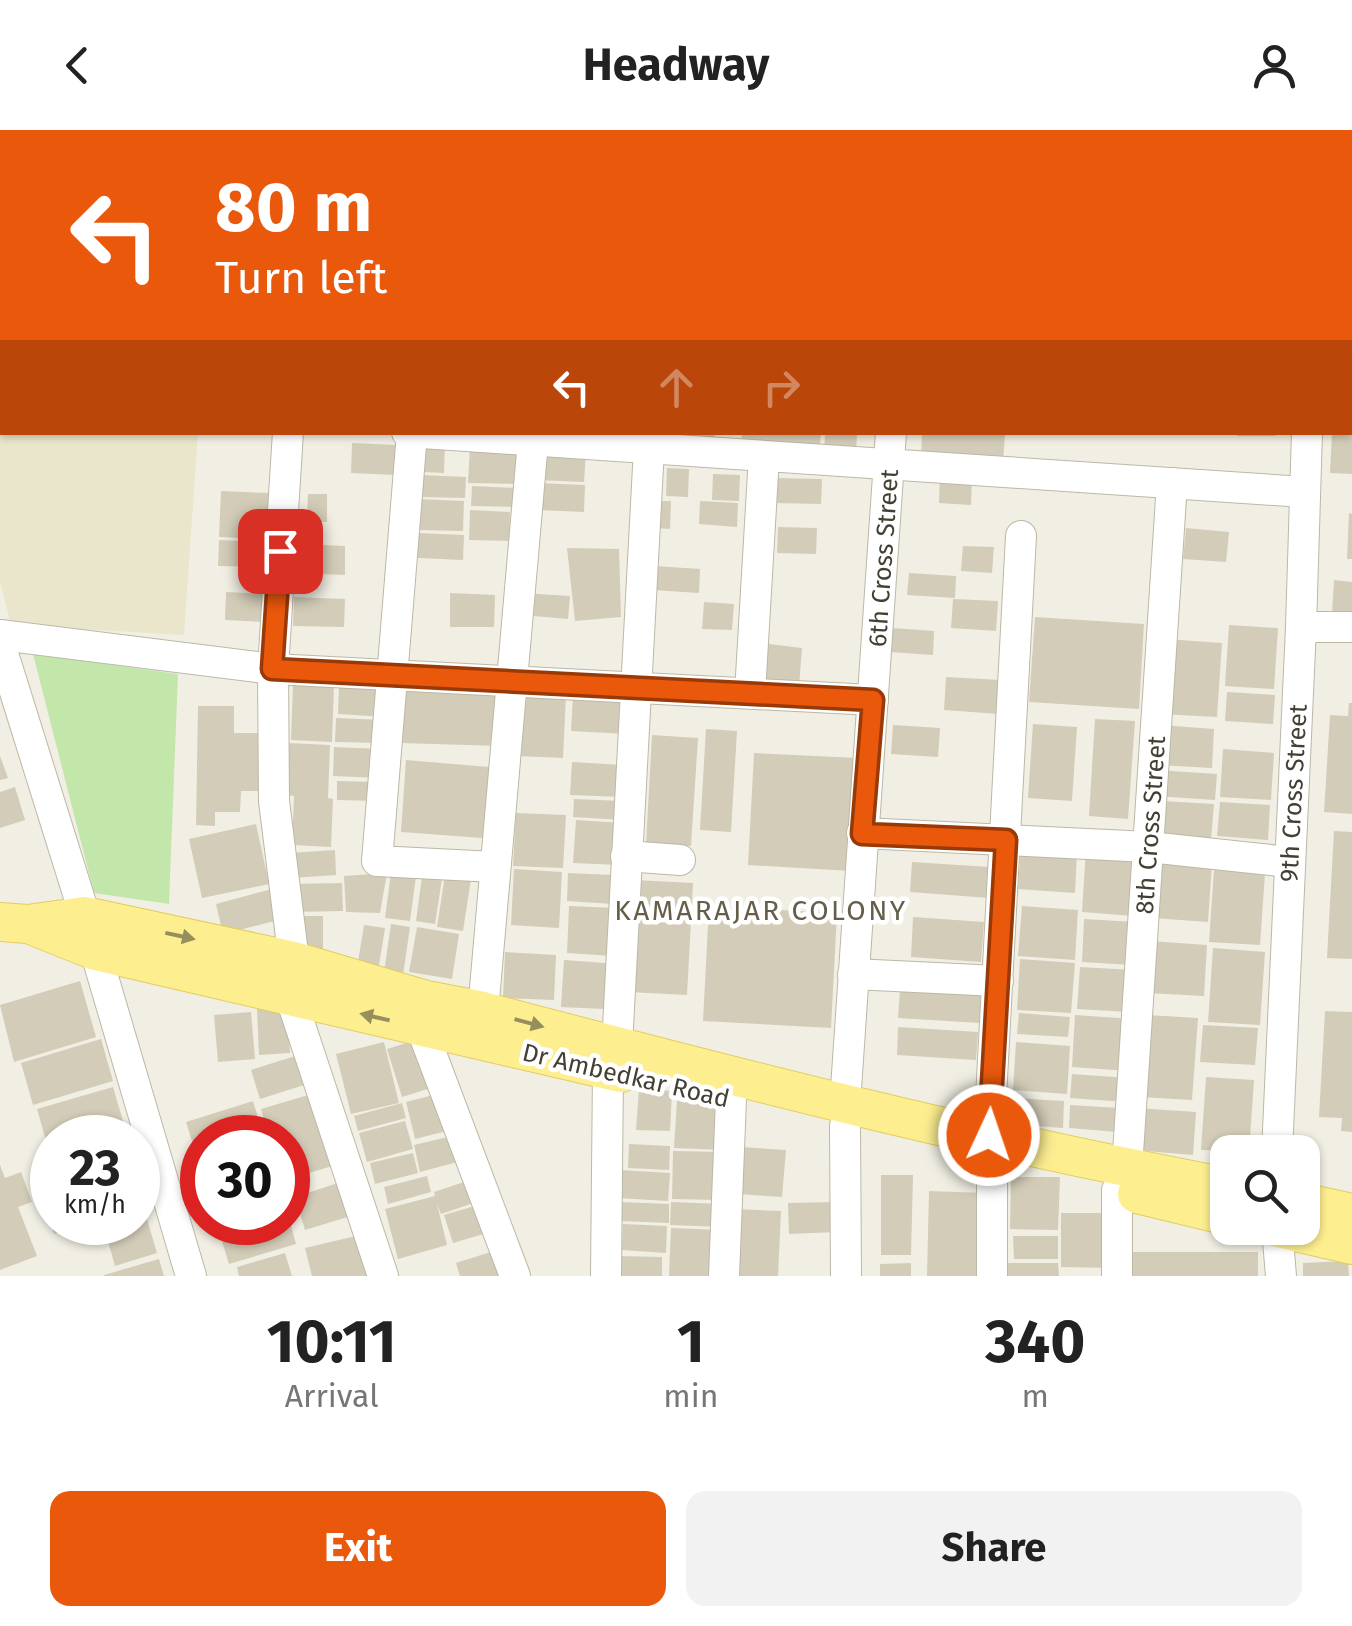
<!DOCTYPE html>
<html lang="en">
<head>
<meta charset="utf-8">
<style>
	:root { --surface:#fff; --page:#f2f2f2; --text:#222; --muted:#767676; --accent:#ea580c }
	body { margin:0; font-family:"Fira Sans",sans-serif; background:var(--page); color:var(--text); height:100vh; display:flex; flex-direction:column; font-size:38px; white-space:nowrap }
	* { box-sizing:border-box; margin:0 }
	p { font-size:32px; color:var(--muted) }
	.icon { flex:none; width:55px; height:55px; fill:none; stroke:currentColor; stroke-width:2; stroke-linecap:round; stroke-linejoin:round }
	.map { position:relative; height:1146px; overflow:hidden }
	.panel { display:flex; flex-direction:column; background:var(--surface); flex:1 }
	.panel>* { flex:none }
	.guide { position:absolute; left:0px; top:0px; width:1352px; height:305px; box-shadow:0 2px 8px #0004; background:#ea580c; color:#fff; overflow:hidden }
	.fabs { position:absolute; left:1210px; top:1005px; display:grid; gap:20px }
	.fabs a { display:grid; place-items:center; width:110px; height:110px; border-radius:20px; background:var(--surface); box-shadow:0 2px 8px #0004; font-size:50px }
	.speed { position:absolute; left:30px; top:985px; display:flex; gap:20px; font-size:50px; font-weight:700; text-align:center }
	.speed>* { display:grid; place-content:center; width:130px; height:130px; border-radius:50%; background:var(--surface); box-shadow:0 2px 8px #0004; line-height:1 }
	.speed small { font-size:25px; font-weight:400 }
	.speed .limit { border:15px solid #d22; background:#fff; color:#111 }
	.pin { position:absolute; display:grid; place-items:center; width:85px; height:85px; color:#fff; margin:-42px; border-radius:20px; box-shadow:0 5px 15px #0006 }
	.me { position:absolute; width:110px; margin:-55px; rotate:3deg; stroke-linejoin:round; filter:drop-shadow(0 0 8px #0008) }
	.turn { display:flex; align-items:center; gap:35px; height:210px; padding:0 50px; font-size:45px }
	.turn .icon { width:130px; height:130px; stroke-width:2.5 }
	.turn b { display:block; font-size:70px; line-height:85px }
	.lanes { display:flex; align-items:center; height:95px; padding:0 50px; background:#0003; justify-content:center; gap:50px; direction:ltr }
	.lanes .off { opacity:.35 }
	.eta { display:flex; justify-content:space-evenly; align-items:center; height:170px; text-align:center }
	.eta b { font-size:60px; font-weight:700; line-height:70px }
	.button { display:flex; gap:20px; margin-top:auto; padding:20px 50px }
	.button a { flex:1; height:115px; border-radius:20px; background:var(--accent); color:#fff; font-size:40px; font-weight:700; line-height:115px; text-align:center }
	.button a+a { background:var(--page); color:var(--text) }
	header { display:flex; justify-content:space-between; align-items:center; height:130px; padding:0 50px; background:var(--surface); font-size:45px; font-weight:700 }
	.map>svg:first-child { display:block }
</style>
</head>
<body>
<header><svg class="icon" aria-label="back" viewBox="0 0 24 24"><path d="M15 5l-7 7 7 7"/></svg>Headway<svg class="icon" aria-label="person" viewBox="0 0 24 24"><circle cx="12" cy="8" r="4"/><path d="M4 21q1-7 8-7t8 7"/></svg></header>
<div class="map">
<svg width="1352" height="1146" viewBox="0 0 1352 1146">
	<rect width="100%" height="100%" fill="#f1efe3"/>
	<!-- education -->
	<polygon fill="#eae6cc" points="0,131 2,302 198,303 184,505 11,495 0,452"/>
	<!-- green -->
	<polygon fill="#c3e6ab" points="33,524 178,544 169,774 94,763"/>
	<!-- building -->
	<g fill="#d3ccb8">
		<polygon points="635,302 715,302 715,310"/>
		<polygon points="742,302 821,302 820,316 741,314"/>
		<polygon points="825,302 857,302 856,327 824,326"/>
		<polygon points="922,302 1005,304 1003,333 921,327"/>
		<rect x="1237" y="302" width="39" height="4"/>
		<polygon points="1332,302 1352,302 1352,344 1330,343"/>
		<polygon points="352,313 398,315 397,345 351,343"/>
		<polygon points="425,314 445,315 444,343 424,342"/>
		<polygon points="470,316 519,317 518,354 468,353"/>
		<polygon points="538,321 586,322 584,352 536,350"/>
		<polygon points="667,338 689,339 688,367 666,366"/>
		<polygon points="940,343 972,345 971,375 939,373"/>
		<polygon points="713,344 740,345 739,371 712,370"/>
		<polygon points="421,345 466,347 465,368 421,367"/>
		<polygon points="775,348 822,349 821,374 774,373"/>
		<polygon points="537,353 585,355 584,382 536,380"/>
		<polygon points="472,356 517,358 516,377 471,376"/>
		<polygon points="221,361 269,363 268,409 219,407"/>
		<polygon points="308,364 327,364 327,392 307,391"/>
		<polygon points="418,369 464,371 463,401 416,400"/>
		<polygon points="655,371 671,371 670,399 654,398"/>
		<polygon points="700,371 738,373 737,397 699,394"/>
		<polygon points="470,380 510,382 509,411 469,410"/>
		<polygon points="1349,383 1352,384 1352,429 1347,429"/>
		<polygon points="778,397 817,398 816,424 777,423"/>
		<polygon points="1186,398 1229,402 1226,432 1183,429"/>
		<polygon points="418,403 464,405 463,430 417,428"/>
		<polygon points="219,410 269,412 268,437 218,436"/>
		<polygon points="297,414 345,416 345,445 295,443"/>
		<polygon points="963,416 994,417 992,443 961,441"/>
		<polygon points="567,418 619,419 621,487 575,491"/>
		<polygon points="654,436 700,439 699,463 653,460"/>
		<polygon points="909,443 956,446 955,468 907,465"/>
		<polygon points="1334,450 1352,452 1352,485 1332,483"/>
		<polygon points="226,462 265,464 264,492 225,490"/>
		<polygon points="450,463 495,465 494,497 450,497"/>
		<polygon points="522,463 570,466 568,489 521,485"/>
		<polygon points="294,467 345,469 344,497 293,496"/>
		<polygon points="953,469 998,471 996,501 951,498"/>
		<polygon points="704,472 734,474 732,500 702,499"/>
		<polygon points="1035,487 1144,494 1139,579 1029,572"/>
		<polygon points="1229,495 1278,498 1274,559 1225,556"/>
		<polygon points="892,498 934,501 933,525 890,522"/>
		<polygon points="1166,509 1222,513 1217,587 1161,584"/>
		<polygon points="760,513 802,518 799,557 761,555"/>
		<polygon points="946,547 1001,550 999,584 944,580"/>
		<polygon points="293,553 334,555 332,612 291,610"/>
		<polygon points="403,553 503,556 500,616 401,613"/>
		<polygon points="339,556 386,558 385,587 338,584"/>
		<polygon points="522,562 566,565 563,628 518,626"/>
		<polygon points="1227,562 1275,565 1273,594 1225,591"/>
		<polygon points="573,565 628,568 627,604 571,601"/>
		<polygon points="1349,573 1352,573 1352,684 1324,682 1330,585 1348,586"/>
		<polygon points="198,576 234,576 234,603 261,603 260,661 241,661 240,682 215,682 215,696 196,695"/>
		<polygon points="336,588 384,590 383,613 335,612"/>
		<polygon points="1095,589 1135,591 1128,689 1089,686"/>
		<polygon points="1033,594 1077,597 1072,671 1028,668"/>
		<polygon points="893,595 940,598 938,627 891,624"/>
		<polygon points="1161,595 1214,599 1212,638 1158,635"/>
		<polygon points="706,599 737,601 731,702 700,700"/>
		<polygon points="652,605 698,608 691,716 646,714"/>
		<polygon points="288,613 330,615 328,668 333,669 331,717 292,715 294,666 286,665"/>
		<polygon points="334,617 382,619 381,648 333,646"/>
		<polygon points="1223,619 1274,623 1271,670 1220,667"/>
		<polygon points="754,623 857,628 851,741 748,735"/>
		<polygon points="0,626 8,648 0,650"/>
		<polygon points="406,630 501,638 496,709 401,702"/>
		<polygon points="572,632 623,635 622,667 570,665"/>
		<polygon points="1156,640 1217,644 1215,670 1155,666"/>
		<polygon points="337,651 378,652 377,671 337,670"/>
		<polygon points="15,657 25,690 0,698 0,662"/>
		<polygon points="574,669 623,671 622,690 573,687"/>
		<polygon points="1162,671 1214,674 1211,710 1160,707"/>
		<polygon points="1220,672 1270,675 1268,710 1217,706"/>
		<polygon points="516,683 566,685 563,738 513,736"/>
		<polygon points="576,690 623,693 620,735 573,733"/>
		<polygon points="256,694 269,754 202,768 189,709"/>
		<polygon points="1334,701 1352,702 1352,829 1327,828"/>
		<polygon points="1021,718 1077,722 1075,763 1018,759"/>
		<polygon points="1086,718 1139,721 1134,786 1082,782"/>
		<polygon points="335,720 336,745 291,748 290,723"/>
		<polygon points="1157,731 1212,734 1208,792 1153,788"/>
		<polygon points="912,732 990,737 989,768 910,762"/>
		<polygon points="392,735 417,739 410,791 385,788"/>
		<polygon points="423,739 443,742 435,794 416,791"/>
		<polygon points="514,739 562,742 559,798 511,795"/>
		<polygon points="1214,740 1265,743 1260,815 1209,812"/>
		<polygon points="387,743 380,783 346,782 344,746"/>
		<polygon points="568,743 614,745 613,774 567,771"/>
		<polygon points="445,745 471,749 463,801 437,797"/>
		<polygon points="634,750 693,753 687,865 628,862"/>
		<polygon points="342,753 343,781 292,782 292,754"/>
		<polygon points="272,759 279,790 223,804 216,774"/>
		<polygon points="569,776 616,778 613,826 567,823"/>
		<polygon points="709,776 837,783 831,898 703,891"/>
		<polygon points="1022,776 1078,780 1075,830 1018,826"/>
		<polygon points="299,786 323,786 323,826 298,826"/>
		<polygon points="913,787 984,792 981,832 911,827"/>
		<polygon points="1084,789 1135,792 1132,835 1082,832"/>
		<polygon points="391,794 410,797 403,845 384,842"/>
		<polygon points="364,795 385,798 378,841 357,838"/>
		<polygon points="417,797 459,804 452,849 409,842"/>
		<polygon points="1150,811 1207,815 1204,866 1147,863"/>
		<polygon points="1213,818 1265,822 1260,895 1208,892"/>
		<polygon points="505,822 556,825 554,870 503,868"/>
		<polygon points="1020,829 1075,833 1071,883 1017,880"/>
		<polygon points="564,830 606,833 604,879 561,877"/>
		<polygon points="1080,837 1133,840 1130,882 1077,879"/>
		<polygon points="80,851 96,907 14,932 0,875"/>
		<polygon points="900,860 981,865 980,893 898,888"/>
		<polygon points="288,877 290,923 259,925 257,879"/>
		<polygon points="1325,881 1352,882 1352,1002 1341,1001 1342,988 1319,987"/>
		<polygon points="251,882 255,929 218,932 214,885"/>
		<polygon points="1019,883 1070,887 1068,907 1017,904"/>
		<polygon points="1075,885 1133,889 1129,941 1072,937"/>
		<polygon points="1147,885 1198,888 1192,970 1141,967"/>
		<polygon points="1203,895 1258,898 1255,935 1200,932"/>
		<polygon points="898,897 978,902 976,930 897,925"/>
		<polygon points="423,908 437,956 402,967 387,919"/>
		<polygon points="101,909 113,951 33,975 21,933"/>
		<polygon points="384,912 399,973 351,984 336,924"/>
		<polygon points="1016,912 1070,916 1067,964 1013,960"/>
		<polygon points="295,926 304,955 260,969 251,940"/>
		<polygon points="1072,944 1128,948 1126,972 1070,968"/>
		<polygon points="1206,947 1254,950 1249,1022 1201,1020"/>
		<polygon points="113,957 123,991 70,1008 52,1008 52,1013 47,1014 37,979"/>
		<polygon points="639,959 672,961 670,1001 636,1000"/>
		<polygon points="315,963 336,1035 288,1049 288,1008 269,1008 261,979"/>
		<polygon points="441,963 451,1000 415,1009 406,972"/>
		<polygon points="1013,968 1064,971 1063,998 1011,994"/>
		<polygon points="725,970 724,1020 674,1018 677,971"/>
		<polygon points="253,971 264,1008 202,1008 202,1043 186,992"/>
		<polygon points="402,973 406,988 358,1001 354,986"/>
		<polygon points="1070,975 1119,978 1118,1002 1069,998"/>
		<polygon points="1136,978 1196,982 1193,1025 1133,1020"/>
		<polygon points="405,991 413,1019 367,1032 359,1003"/>
		<polygon points="117,998 120,1008 90,1008 90,1007"/>
		<polygon points="456,1005 465,1030 420,1042 414,1015"/>
		<polygon points="629,1014 670,1016 669,1040 628,1038"/>
		<polygon points="741,1017 786,1020 782,1067 738,1064"/>
		<polygon points="673,1021 724,1022 723,1070 672,1069"/>
		<polygon points="413,1023 418,1043 375,1054 370,1033"/>
		<polygon points="0,1035 5,1048 21,1042 32,1072 18,1077 37,1126 0,1140"/>
		<polygon points="620,1040 670,1043 668,1071 618,1068"/>
		<polygon points="881,1045 913,1045 911,1125 881,1125"/>
		<polygon points="427,1046 431,1062 388,1074 384,1057"/>
		<polygon points="1011,1047 1060,1047 1058,1100 1010,1099"/>
		<polygon points="476,1048 482,1070 441,1084 437,1074 447,1115 398,1129 385,1079 435,1066 434,1062"/>
		<polygon points="344,1051 354,1085 305,1100 295,1067"/>
		<polygon points="929,1061 987,1063 985,1146 927,1146"/>
		<polygon points="52,1063 52,1092 89,1093 54,1104 43,1066"/>
		<polygon points="621,1072 669,1074 669,1093 620,1091"/>
		<polygon points="671,1072 722,1074 721,1097 670,1095"/>
		<polygon points="836,1072 837,1102 789,1104 788,1073"/>
		<polygon points="485,1073 494,1101 453,1113 444,1085"/>
		<polygon points="735,1079 781,1081 778,1146 731,1146"/>
		<polygon points="1061,1083 1114,1083 1114,1138 1061,1137"/>
		<polygon points="147,1089 157,1123 115,1136 105,1101"/>
		<polygon points="216,1092 290,1092 296,1114 229,1134"/>
		<polygon points="623,1094 667,1096 666,1123 622,1120"/>
		<polygon points="671,1098 722,1100 720,1146 669,1146"/>
		<polygon points="360,1105 370,1146 312,1146 305,1118"/>
		<polygon points="1013,1106 1058,1106 1058,1129 1014,1129"/>
		<polygon points="497,1120 505,1146 460,1146 456,1133"/>
		<rect x="1132" y="1122" width="126" height="24"/>
		<polygon points="285,1123 292,1146 239,1146 237,1137"/>
		<polygon points="616,1126 662,1127 662,1146 616,1146"/>
		<polygon points="159,1129 164,1146 104,1146 104,1145"/>
		<polygon points="1348,1131 1349,1146 1303,1146 1303,1133"/>
		<polygon points="911,1133 911,1146 880,1146 880,1134"/>
		<polygon points="1003,1133 1058,1133 1059,1146 1003,1146"/>
	</g>
	<g fill="none" stroke-linecap="round" stroke-linejoin="round">
		<defs>
			<g id="minor">
				<polyline points="48,2 48,0"/>
				<polyline points="403,2 403,0"/>
				<polyline points="547,2 548,0"/>
				<polyline points="1186,2 1186,0"/>
				<polyline points="0,94 2,94"/>
				<polyline points="1350,149 1352,149"/>
				<polyline points="288,302 273,539 274,671 294,831"/>
				<polyline points="407,302 1304,362"/>
				<polyline points="412,303 377,731 495,737"/>
				<polyline points="1301,497 1352,497"/>
				<polyline points="0,505 273,539 873,570"/>
				<polyline points="0,514 85,786 191,1146"/>
				<polyline points="750,563 764,326"/>
				<polyline points="862,703 1149,717 1289,732"/>
				<polyline points="626,726 680,730"/>
				<polyline points="853,844 998,851"/>
				<polyline points="291,868 383,1146"/>
				<polyline points="483,881 533,311"/>
				<polyline points="421,897 515,1146"/>
				<polyline points="617,916 649,318"/>
				<polyline points="845,973 891,302"/>
				<polyline points="845,996 846,1146"/>
				<polyline points="989,1005 1021,406"/>
				<polyline points="1277,1022 1301,497 1307,302"/>
				<polyline points="992,1030 992,1146"/>
				<polyline points="1127,1038 1172,353"/>
				<polyline points="1277,1098 1281,1146"/>
				<polyline points="606,1146 608,940"/>
				<polyline points="724,1146 731,969"/>
				<polyline points="1117,1146 1117,1060"/>
			</g>
			<g id="major">
				<path d="M0,792L28,794L85,786L294,831L426,870L483,881C729,946 977,1010 1228,1057"/>
				<polyline points="31,795 96,821 621,943"/>
				<polyline points="1137,1064 1228,1086"/>
				<polyline points="1302,1072 1352,1083"/>
				<polyline points="1278,1098 1352,1115"/>
			</g>
		</defs>
		<!-- minor casing -->
		<use href="#minor" stroke="#bcb8a6" stroke-width="32"/>
		<!-- major casing -->
		<use href="#major" stroke="#e1cd60" stroke-width="40"/>
		<!-- minor -->
		<use href="#minor" stroke="#fff" stroke-width="30"/>
		<!-- major -->
		<use href="#major" stroke="#fdee90" stroke-width="38"/>
	</g>
	<!-- one-way arrows -->
	<defs><path id="oneway-solid" d="M-6-.8H1V-3.2L6.5 0L1 3.2V.8H-6Z" transform="scale(2.5)"/></defs>
	<g fill="#978e5d">
		<use href="#oneway-solid" transform="translate(180 806) rotate(12)"/>
		<use href="#oneway-solid" transform="translate(375 887) rotate(-167)"/>
		<use href="#oneway-solid" transform="translate(529 893) rotate(15)"/>
	</g>
	<g fill="none" stroke-linecap="round" stroke-linejoin="round">
		<defs>
			<polyline id="route" points="280,421 272,539 873,570 862,704 1006,710 989,1005"/>
		</defs>
		<!-- route casing -->
		<use href="#route" stroke="#983908" stroke-width="25"/>
		<!-- route -->
		<use href="#route" stroke="#ea580c" stroke-width="18"/>
	</g>
	<g text-anchor="middle" stroke-width="9" stroke-linejoin="round" paint-order="stroke">
		<!-- street labels -->
		<g font-size="25" fill="#433f33" stroke="#fff">
			<text transform="translate(883 428) rotate(-86)" y="9">6th Cross Street</text>
			<text transform="translate(1293 663) rotate(-87)" y="9">9th Cross Street</text>
			<text transform="translate(1150 695) rotate(-86)" y="9">8th Cross Street</text>
			<text transform="translate(626 945) rotate(13)" y="9">Dr Ambedkar Road</text>
		</g>
		<!-- neighbourhood labels -->
		<g font-size="28" letter-spacing="2.5" fill="#655e4b" stroke="#fff">
			<text x="761" y="790">KAMARAJAR COLONY</text>
		</g>
	</g>
</svg>
<div class="fabs">
<a><svg class="icon" aria-label="search" viewBox="0 0 24 24"><circle cx="10" cy="10" r="6"/><path d="M15 15l6 6"/></svg></a>
</div>
<div class="speed"><div>23<small>km/h</small></div><div class="limit">30</div></div>
<div class="pin" style="left:280px;top:421px;background:#d93025"><svg class="icon" aria-label="arrive" viewBox="0 0 24 24"><path d="M6 21V4h12l-3 4 3 4H6"/></svg></div>
<svg class="me" style="left:989px;top:1005px" viewBox="-20 -20 40 40"><circle r="17" fill="#ea580c" stroke="#fff" stroke-width="3"/><path d="M0-11L8 9 0 5-8 9z" fill="#fff"/></svg>
<div class="guide">
<div class="turn"><svg class="icon" aria-label="left" viewBox="0 0 24 24"><path d="M17 20v-9H6M10 6l-5 5 5 5"/></svg><div><b>80 m</b>Turn left</div></div>
<div class="lanes"><svg class="icon" aria-label="left" viewBox="0 0 24 24"><path d="M17 20v-9H6M10 6l-5 5 5 5"/></svg><svg class="icon off" aria-label="ahead" viewBox="0 0 24 24"><path d="M12 20V5M6 11l6-6 6 6"/></svg><svg class="icon off" aria-label="right" viewBox="0 0 24 24"><path d="M7 20v-9h11M14 6l5 5-5 5"/></svg></div>
</div>
</div>
<section class="panel">
<div class="eta">
<div><b>10:11</b><p>Arrival</p></div>
<div><b>1</b><p>min</p></div>
<div><b>340</b><p>m</p></div>
</div>
<div class="button"><a>Exit</a><a>Share</a></div>
</section>
</body>
</html>
